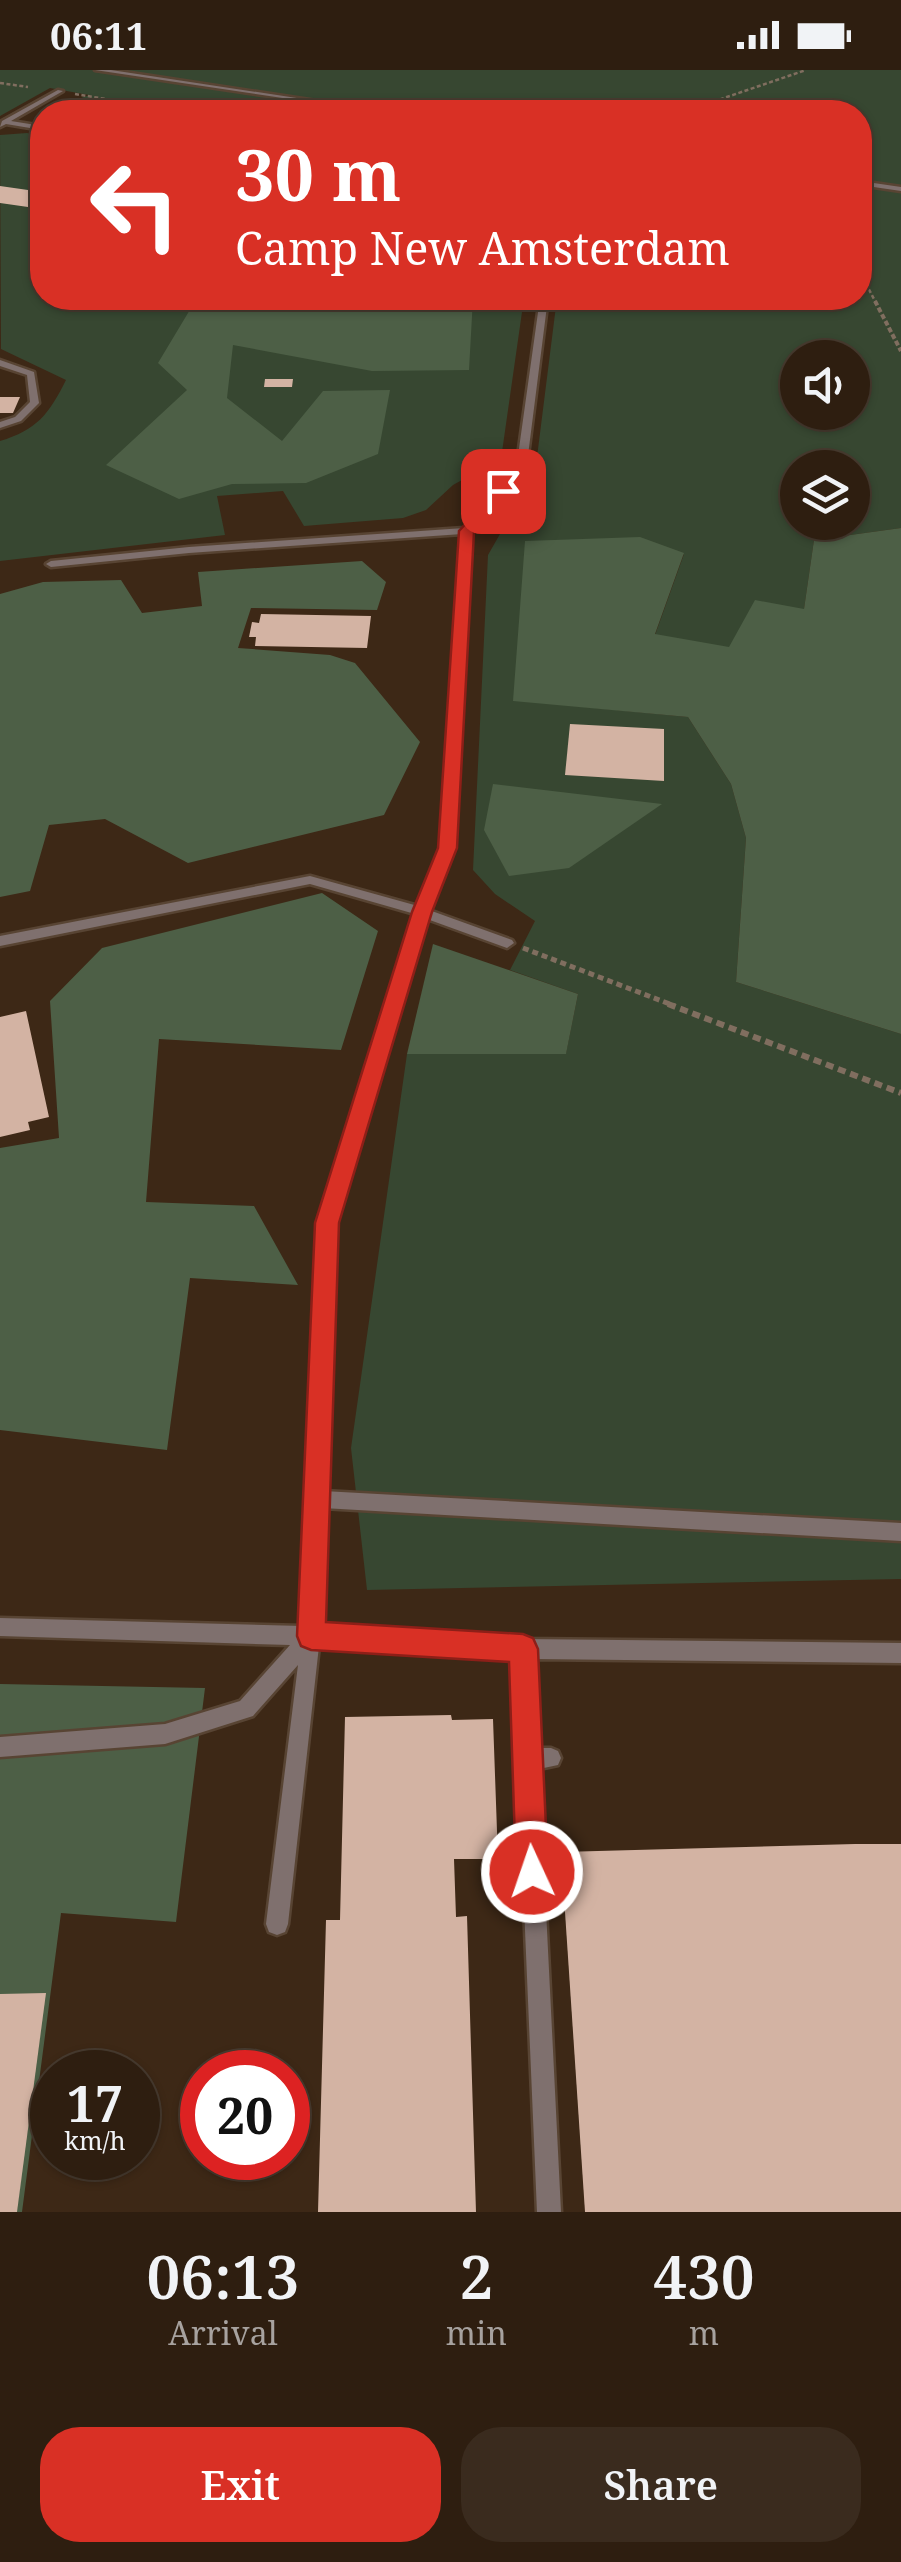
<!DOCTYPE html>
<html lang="en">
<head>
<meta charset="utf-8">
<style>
	:root { --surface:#2e1e10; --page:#3a2b1e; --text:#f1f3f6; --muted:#a7a29f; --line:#493c30; --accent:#d93025 }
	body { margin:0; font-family:"Noto Serif",serif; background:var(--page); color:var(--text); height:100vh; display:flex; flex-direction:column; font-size:38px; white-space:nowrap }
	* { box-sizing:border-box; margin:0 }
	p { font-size:32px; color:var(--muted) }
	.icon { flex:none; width:55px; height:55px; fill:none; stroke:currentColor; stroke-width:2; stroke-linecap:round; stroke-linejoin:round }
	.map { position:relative; height:2142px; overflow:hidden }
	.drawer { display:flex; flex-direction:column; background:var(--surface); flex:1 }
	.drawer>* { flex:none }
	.top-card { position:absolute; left:30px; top:30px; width:842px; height:210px; border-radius:40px; box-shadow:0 2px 8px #0004,0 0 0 2px var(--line); background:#d93025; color:#fff; overflow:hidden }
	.tools { position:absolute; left:780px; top:270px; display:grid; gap:20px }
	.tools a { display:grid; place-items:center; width:90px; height:90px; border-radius:50%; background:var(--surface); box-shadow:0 2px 8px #0004,0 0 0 2px var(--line); font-size:50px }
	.speed { position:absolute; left:30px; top:1980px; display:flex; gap:20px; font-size:50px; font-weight:700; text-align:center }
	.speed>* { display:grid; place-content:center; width:130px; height:130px; border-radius:50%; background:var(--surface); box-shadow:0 2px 8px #0004,0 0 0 2px var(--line); line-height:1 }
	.speed small { font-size:25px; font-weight:400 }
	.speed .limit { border:15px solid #d22; background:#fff; color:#111 }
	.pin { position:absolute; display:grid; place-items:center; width:85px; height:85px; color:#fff; margin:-42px; border-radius:20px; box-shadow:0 5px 15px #0006 }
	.me { position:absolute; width:110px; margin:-55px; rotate:357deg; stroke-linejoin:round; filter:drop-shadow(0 0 8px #0008) }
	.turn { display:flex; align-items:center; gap:35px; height:210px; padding:0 40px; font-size:45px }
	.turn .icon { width:130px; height:130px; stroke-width:2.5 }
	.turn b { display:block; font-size:70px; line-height:85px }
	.eta { display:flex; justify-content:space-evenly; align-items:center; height:170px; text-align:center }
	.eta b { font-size:60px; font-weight:600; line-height:70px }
	.primary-button { display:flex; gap:20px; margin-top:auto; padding:20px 40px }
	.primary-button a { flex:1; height:115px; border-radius:40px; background:var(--accent); color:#fff; font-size:40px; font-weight:600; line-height:115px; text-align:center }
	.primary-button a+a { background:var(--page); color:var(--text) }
	.status { display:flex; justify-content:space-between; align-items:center; height:70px; padding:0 50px; background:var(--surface); direction:ltr }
	.status svg { height:28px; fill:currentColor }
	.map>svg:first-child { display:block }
</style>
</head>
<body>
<div class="status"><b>06:11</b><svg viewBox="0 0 49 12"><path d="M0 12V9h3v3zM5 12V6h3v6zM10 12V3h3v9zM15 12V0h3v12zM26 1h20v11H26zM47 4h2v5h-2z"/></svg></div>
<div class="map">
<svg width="901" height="2142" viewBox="0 0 901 2142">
	<rect width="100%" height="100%" fill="#3d2816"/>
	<!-- green -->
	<g fill="#374731" fill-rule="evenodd">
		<path d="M0,0H901V458L814,470L804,539L729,578L655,565L684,484L513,630L688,647L731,714L746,768L736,912L901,964V1509L367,1520L351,1378L407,984L566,983L578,924L510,900L535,851L495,824L473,800L488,485L535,403L557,228H860V42H44L89,25L50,18L0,46ZM798,288H852V342H798ZM798,398H852V452H798Z"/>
		<path d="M27,63L42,66V228H524L500,396L471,405L453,415L426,440L403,448L304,456L283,421L217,426L225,465L0,491V371C37,360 49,344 66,310L1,279L0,65Z"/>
	</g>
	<!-- forest -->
	<g fill="#4d5f46">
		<polygon points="197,228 473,228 469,300 372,301 233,275 227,328 282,371 323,321 390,320 378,384 306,413 232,414 179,429 106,395 187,320 158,293"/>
		<polygon points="901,458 901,964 736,912 746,768 731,714 688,647 513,631 525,471 640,467 684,483 655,564 729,577 755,530 804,539 814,470"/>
		<polygon points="362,491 386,512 377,540 251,538 238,578 330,585 355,593 420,672 384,745 188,793 105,749 49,755 30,821 0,827 0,524 43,512 121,510 142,543 202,536 198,502"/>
		<polygon points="493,714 662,734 569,798 509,806 484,760"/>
		<polygon points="322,823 378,861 341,980 159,969 146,1132 254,1136 298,1215 190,1208 167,1380 0,1360 0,1078 59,1068 50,931 102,878"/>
		<polygon points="433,874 578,924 566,984 407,984"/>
		<polygon points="0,1614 205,1618 176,1852 61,1843 22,2142 0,2142"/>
	</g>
	<!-- building -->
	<g fill="#d3b3a3">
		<polygon points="0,116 42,122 42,139 0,133"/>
		<polygon points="265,309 293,309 292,317 264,317"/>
		<polygon points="0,327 20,327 13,343 0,343"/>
		<polygon points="261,544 371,546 367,578 255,576 256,567 249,567 252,552 259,553"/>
		<polygon points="570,654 664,659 664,711 565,705"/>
		<polygon points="26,941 49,1047 28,1052 30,1060 0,1067 0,947"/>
		<polygon points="451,1645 452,1650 493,1649 498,1789 454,1789 456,1847 467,1846 476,2142 318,2142 326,1850 340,1850 345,1647"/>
		<polygon points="855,1774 901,1774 901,2142 585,2142 561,1782"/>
		<polygon points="46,1923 17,2142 0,2142 0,1924"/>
	</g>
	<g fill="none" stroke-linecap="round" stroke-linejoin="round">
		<defs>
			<g id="service">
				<polygon points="95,0 111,0 389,42 376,42"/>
				<polygon points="58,20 63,21 11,51 42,56 42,60 6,54 0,57 2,51"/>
				<polygon points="860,111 901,117 901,121 860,115"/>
				<polygon points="540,228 548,228 526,401 472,462 454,778 429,840 512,870 514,873 507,878 427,849 335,1153 323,1421 901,1453 901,1471 323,1438 321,1557 523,1569 901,1573 901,1593 533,1589 538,1678 551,1678 558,1681 561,1688 558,1695 539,1699 561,2142 537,2142 518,1695 516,1689 518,1684 514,1588 319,1576 288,1854 285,1862 277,1865 269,1862 266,1854 298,1595 253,1646 165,1674 0,1687 0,1667 165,1654 240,1631 290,1575 0,1566 0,1548 302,1556 305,1429 319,1153 415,844 310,814 0,876 0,866 310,806 418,836 442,778 462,464 189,483 51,497 46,494 51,491 189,477 464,458 516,400"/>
				<polygon points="0,290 34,302 39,333 21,351 0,358 0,352 15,347 30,332 27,305 0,296"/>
			</g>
		</defs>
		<!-- service casing -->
		<use href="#service" stroke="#584433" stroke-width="5"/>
		<!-- path-far3 -->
		<g stroke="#806e5f" stroke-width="2.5" stroke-dasharray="4 2.5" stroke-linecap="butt">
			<polyline points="0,13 28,17"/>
			<polyline points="75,24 185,42"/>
			<polyline points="683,42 806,0"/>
			<polyline points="860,202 876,233"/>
		</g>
		<!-- path-far2 -->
		<polyline stroke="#806e5f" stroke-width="4" stroke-dasharray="5 2.5" stroke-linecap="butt" points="875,231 901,281"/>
		<!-- path-far1 -->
		<polyline stroke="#806e5f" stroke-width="5" stroke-dasharray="6 4" stroke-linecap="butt" points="523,878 675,936"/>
		<!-- path -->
		<polyline stroke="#806e5f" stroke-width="6" stroke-dasharray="8 5" stroke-linecap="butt" points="668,934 901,1023"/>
		<!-- service -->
		<use href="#service" fill="#7f706e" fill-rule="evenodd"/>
	</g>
	<!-- route -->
	<polygon fill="#d93025" stroke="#8d1f18" stroke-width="2.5" points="498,418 511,421 474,462 457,778 432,842 339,1153 326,1552 523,1564 533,1568 538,1579 548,1802 543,1814 532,1818 521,1814 516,1802 509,1592 311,1580 301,1576 297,1566 315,1153 412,842 438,778 459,461"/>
</svg>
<div class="tools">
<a><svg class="icon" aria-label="sound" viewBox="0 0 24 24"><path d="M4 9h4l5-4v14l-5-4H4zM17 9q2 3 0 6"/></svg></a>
<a><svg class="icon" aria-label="layers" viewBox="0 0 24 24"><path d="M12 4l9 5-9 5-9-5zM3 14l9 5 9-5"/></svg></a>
</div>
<div class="speed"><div>17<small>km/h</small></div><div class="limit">20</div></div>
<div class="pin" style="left:503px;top:421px;background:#d93025"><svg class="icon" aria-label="arrive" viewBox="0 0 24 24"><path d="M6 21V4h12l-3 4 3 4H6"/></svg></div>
<svg class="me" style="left:532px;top:1802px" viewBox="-20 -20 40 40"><circle r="17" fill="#d93025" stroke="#fff" stroke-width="3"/><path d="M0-11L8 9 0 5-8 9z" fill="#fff"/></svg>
<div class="top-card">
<div class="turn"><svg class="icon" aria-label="left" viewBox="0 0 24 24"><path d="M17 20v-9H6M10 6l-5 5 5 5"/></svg><div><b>30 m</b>Camp New Amsterdam</div></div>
</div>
</div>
<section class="drawer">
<div class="eta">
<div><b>06:13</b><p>Arrival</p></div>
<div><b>2</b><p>min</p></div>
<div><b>430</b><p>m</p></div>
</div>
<div class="primary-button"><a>Exit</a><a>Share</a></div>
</section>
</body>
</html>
